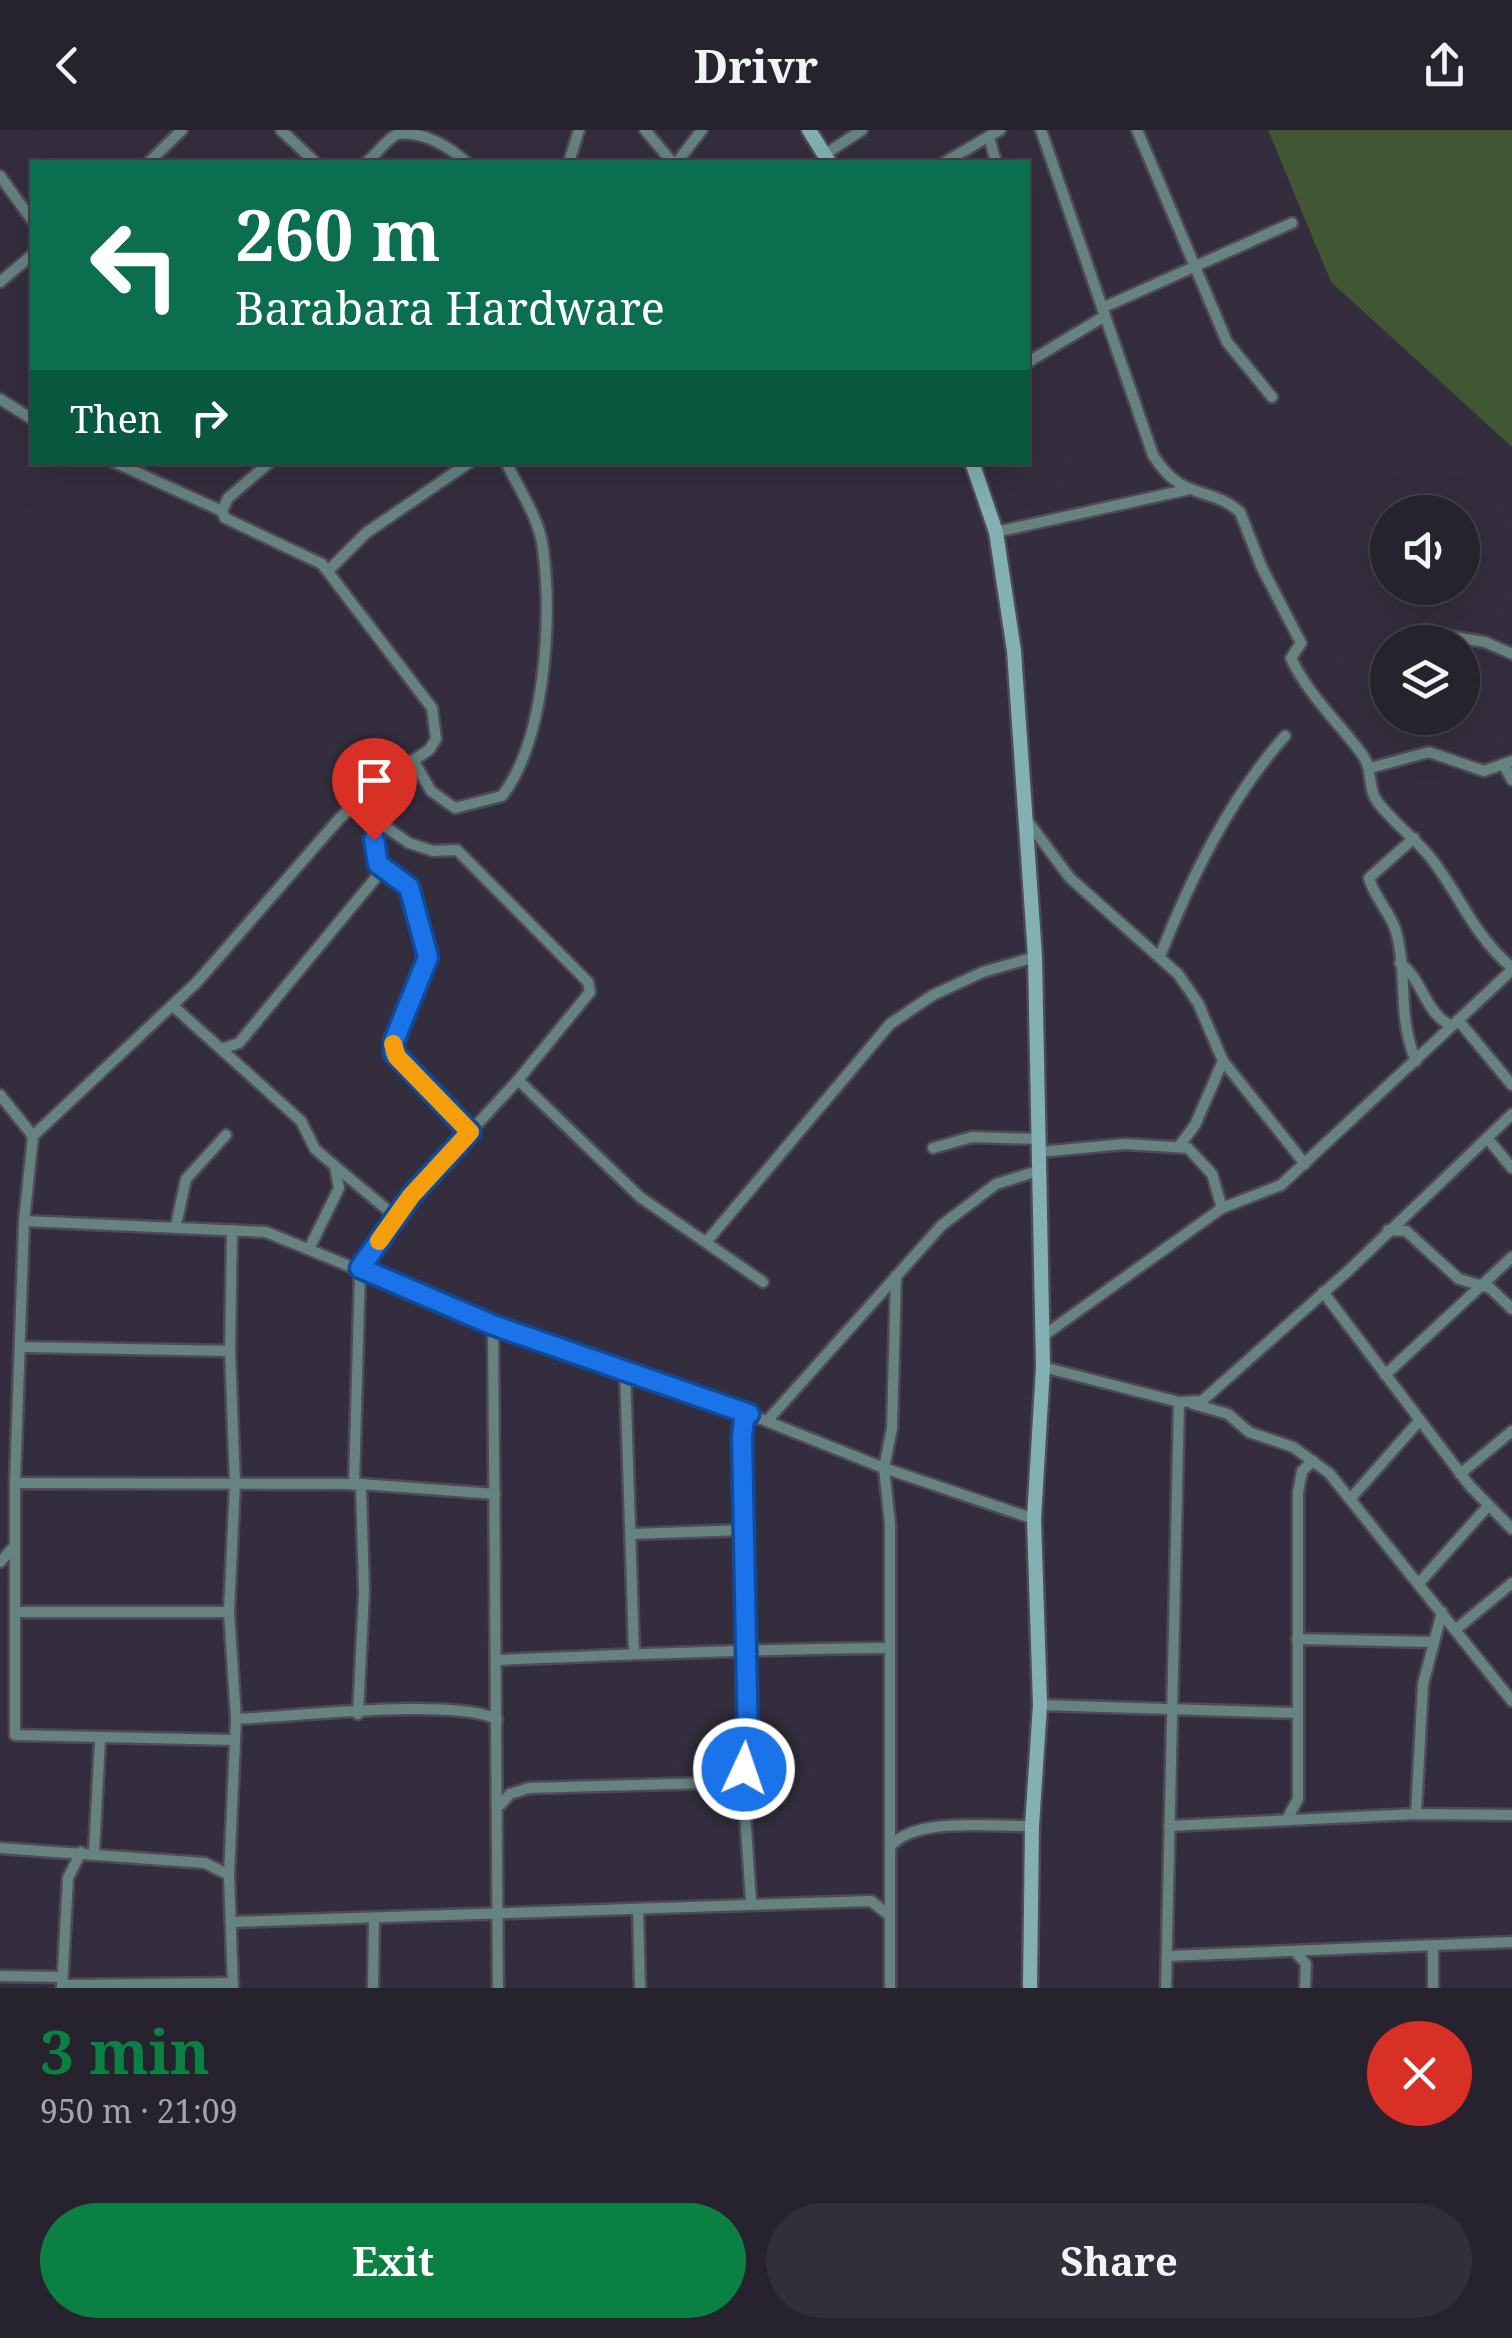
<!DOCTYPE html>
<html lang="en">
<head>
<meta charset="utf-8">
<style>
	:root { --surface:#26222e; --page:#322f3a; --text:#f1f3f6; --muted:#a4a4aa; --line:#423f4a; --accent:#0b8043 }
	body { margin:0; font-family:"Noto Serif",serif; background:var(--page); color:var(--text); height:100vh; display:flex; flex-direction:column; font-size:38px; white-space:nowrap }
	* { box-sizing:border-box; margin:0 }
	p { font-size:32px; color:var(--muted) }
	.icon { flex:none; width:55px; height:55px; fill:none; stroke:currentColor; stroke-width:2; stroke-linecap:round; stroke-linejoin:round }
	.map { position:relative; height:1858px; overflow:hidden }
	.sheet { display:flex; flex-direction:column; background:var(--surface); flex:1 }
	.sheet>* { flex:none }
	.guide { position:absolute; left:30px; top:30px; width:1000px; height:305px; border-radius:0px; box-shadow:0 10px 40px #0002,0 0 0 2px var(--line); background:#0b6e4f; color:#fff; overflow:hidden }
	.controls { position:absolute; left:1370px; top:365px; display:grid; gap:20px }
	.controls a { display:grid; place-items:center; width:110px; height:110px; border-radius:50%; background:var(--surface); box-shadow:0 10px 40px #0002,0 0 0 2px var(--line); font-size:50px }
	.pin { position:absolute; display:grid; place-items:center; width:85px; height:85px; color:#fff; margin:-102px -42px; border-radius:50% 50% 50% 0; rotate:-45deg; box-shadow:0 0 10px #0007 }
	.pin .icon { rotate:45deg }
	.me { position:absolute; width:110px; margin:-55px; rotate:3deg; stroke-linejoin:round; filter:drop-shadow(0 0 8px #0008) }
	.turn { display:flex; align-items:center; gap:35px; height:210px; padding:0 40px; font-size:45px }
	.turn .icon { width:130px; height:130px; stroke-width:2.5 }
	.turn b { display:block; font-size:70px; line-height:85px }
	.then { display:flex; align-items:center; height:95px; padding:0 40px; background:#0003; gap:20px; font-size:38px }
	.round { display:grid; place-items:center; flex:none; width:105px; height:105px; border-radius:52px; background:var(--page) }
	.headline { display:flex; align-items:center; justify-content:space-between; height:170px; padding:0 40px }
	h1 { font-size:60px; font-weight:700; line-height:75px; color:var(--accent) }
	.cta { display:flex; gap:20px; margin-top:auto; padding:20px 40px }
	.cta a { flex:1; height:115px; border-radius:60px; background:var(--accent); color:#fff; font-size:40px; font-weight:700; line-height:115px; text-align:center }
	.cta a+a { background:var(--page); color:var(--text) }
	header { display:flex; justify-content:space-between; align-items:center; height:130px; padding:0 40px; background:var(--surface); font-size:45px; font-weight:700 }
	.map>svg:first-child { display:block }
</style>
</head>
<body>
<header><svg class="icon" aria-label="back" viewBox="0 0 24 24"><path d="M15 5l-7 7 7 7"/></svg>Drivr<svg class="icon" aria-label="share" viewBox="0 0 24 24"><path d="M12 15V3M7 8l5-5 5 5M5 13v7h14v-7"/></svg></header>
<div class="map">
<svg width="1512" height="1858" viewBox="0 0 1512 1858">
	<rect width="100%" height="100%" fill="#332d3d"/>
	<!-- green -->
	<polygon fill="#415734" points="1268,0 1512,0 1512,317 1331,152"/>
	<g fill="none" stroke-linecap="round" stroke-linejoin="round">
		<defs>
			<g id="street">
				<polyline points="281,0 315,32"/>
				<polyline points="645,0 672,32"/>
				<path d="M1041,0L1153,325C1182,372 1209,355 1240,382L1262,438L1301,513L1291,528C1309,567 1340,593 1364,627C1373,641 1367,657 1377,671C1392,692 1414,707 1430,727C1461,766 1471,802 1512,838"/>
				<polyline points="1137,0 1227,212 1272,267"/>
				<polyline points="989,7 996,32"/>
				<polyline points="824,25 862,0"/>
				<polyline points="149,32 182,0"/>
				<path d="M367,32C377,24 386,9 398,4C422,0 451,18 466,32"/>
				<polyline points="569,32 579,0"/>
				<polyline points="677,32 702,0"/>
				<polyline points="945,32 1000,0"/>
				<polyline points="0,46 32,90"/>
				<polyline points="0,152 32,125"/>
				<polyline points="1102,178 1292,93"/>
				<polyline points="1028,232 1105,186"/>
				<polyline points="0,269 32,289"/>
				<polyline points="114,332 222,381"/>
				<polyline points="996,402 1186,360"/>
				<polyline points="328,441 366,403 470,332"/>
				<polyline points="1429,503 1485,512 1512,524"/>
				<path d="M413,630L431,661L455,678L502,666C546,609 552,488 543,418C539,388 519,359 506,332"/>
				<polyline points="1503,634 1512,650"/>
				<polyline points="1370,638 1429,622 1484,641 1512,631"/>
				<polyline points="371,690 378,734 409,757 428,827 394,911 395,923 470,1003"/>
				<polyline points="1029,693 1070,748 1178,844 1198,873 1223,931 1305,1034"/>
				<path d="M1414,708L1369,748C1374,768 1392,783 1397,805C1408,849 1397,886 1416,931"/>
				<path d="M1160,826C1191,748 1229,669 1285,606"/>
				<path d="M1400,833C1424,851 1424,883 1452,896"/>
				<polyline points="173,876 301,991 315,1019 335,1036 339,1058 309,1119"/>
				<polyline points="1458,890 1512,955"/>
				<polyline points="221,919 239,913 383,739"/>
				<polyline points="518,950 640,1067 763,1152"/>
				<polyline points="0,965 33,1006"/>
				<polyline points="1487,1008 1512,1038"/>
				<polyline points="1180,1015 1195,995 1223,931"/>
				<polyline points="933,1018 972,1007 1038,1009"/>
				<polyline points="1039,1022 1125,1014 1188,1018 1212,1044 1222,1078"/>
				<polyline points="336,1037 396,1087"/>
				<polyline points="24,1091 266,1102 493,1195 673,1254 884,1338 1034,1389"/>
				<polyline points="176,1095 186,1049 226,1005"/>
				<polyline points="232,1100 230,1221 235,1353 229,1482 236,1589 229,1745 233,1858"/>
				<polyline points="1388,1100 1406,1101 1459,1149 1490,1158 1512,1179"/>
				<polyline points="707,1111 890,894 933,865 983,842 1035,827"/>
				<polyline points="1323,1162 1470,1356 1512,1399"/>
				<polyline points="493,1195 498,1858"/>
				<polyline points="1043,1206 1222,1078 1281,1055 1512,840"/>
				<polyline points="23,1217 230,1221"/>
				<polyline points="1043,1237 1179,1272 1202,1271 1348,1141 1512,984"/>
				<polyline points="625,1240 634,1522"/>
				<polyline points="1385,1245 1512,1127"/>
				<polyline points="1193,1274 1228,1284 1249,1302 1293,1317 1329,1343 1512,1571"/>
				<polyline points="749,1285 744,1288 742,1307 748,1619 743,1652 751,1772"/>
				<polyline points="767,1291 942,1095 996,1054 1038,1041"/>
				<polyline points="1460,1344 1512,1301"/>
				<polyline points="15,1353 361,1354 495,1364"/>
				<polyline points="354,1355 360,1138 411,1066 518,950 590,862 588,852 457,720 433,721 409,713 354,675"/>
				<polyline points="1351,1368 1420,1290"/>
				<polyline points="631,1404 743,1400"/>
				<polyline points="0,1432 13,1418"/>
				<polyline points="1420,1452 1488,1376"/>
				<polyline points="17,1482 229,1482"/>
				<polyline points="1455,1500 1512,1453"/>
				<polyline points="1297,1509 1432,1512"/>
				<path d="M499,1530C628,1524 758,1519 887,1518"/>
				<polyline points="1040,1575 1297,1583"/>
				<polyline points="358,1584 364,1462 361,1354"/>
				<path d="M236,1589C289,1587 461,1567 497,1590"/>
				<polyline points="233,1610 15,1605 15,1353 24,1091 33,1006 197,852 339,689 375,655 429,620 436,609 432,578 322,434 225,388 222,381 228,368 270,332"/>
				<polyline points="500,1675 510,1664 529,1658 743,1652"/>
				<polyline points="1416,1684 1423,1554 1442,1482"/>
				<polyline points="1287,1689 1298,1669 1298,1362 1302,1341 1313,1331"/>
				<polyline points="1169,1696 1416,1684 1512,1685"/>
				<path d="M890,1717C914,1686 994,1697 1032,1696"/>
				<polyline points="0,1718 205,1733 229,1745"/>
				<polyline points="94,1722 100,1610"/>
				<polyline points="638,1781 640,1858"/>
				<polyline points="233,1792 871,1771 889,1785"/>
				<polyline points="1433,1817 1433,1858"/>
				<polyline points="1295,1821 1306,1834 1305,1858"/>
				<polyline points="1168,1826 1512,1812"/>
				<polyline points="0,1846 62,1847"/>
				<polyline points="62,1855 233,1853"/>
				<polyline points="62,1858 68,1748 81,1722"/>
				<polyline points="373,1858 374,1789"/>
				<polyline points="890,1858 890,1394 884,1338 892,1298 896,1146"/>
				<polyline points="1166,1858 1179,1272"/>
			</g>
			<g id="secondary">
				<polyline points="809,0 829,32"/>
				<polyline points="972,332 996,402 1014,521 1035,827 1043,1237 1034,1389 1040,1575 1032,1696 1030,1858"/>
			</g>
		</defs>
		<!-- street casing -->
		<use href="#street" stroke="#4f4958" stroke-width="15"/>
		<!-- secondary casing -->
		<use href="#secondary" stroke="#4f4958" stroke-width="19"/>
		<!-- street -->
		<use href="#street" stroke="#668282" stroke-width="10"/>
		<!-- secondary -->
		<use href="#secondary" stroke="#83b0b0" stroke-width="14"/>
	</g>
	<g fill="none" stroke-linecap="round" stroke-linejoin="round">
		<defs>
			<polyline id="route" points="374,710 378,734 409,757 428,827 394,911 394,923 470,1002 411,1066 360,1138 493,1195 749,1284 744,1288 742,1307 748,1619 744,1639"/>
		</defs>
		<!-- route casing -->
		<use href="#route" stroke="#114b97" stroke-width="25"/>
		<!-- route -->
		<use href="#route" stroke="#1a73e8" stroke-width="18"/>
		<!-- slow -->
		<polyline stroke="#f59e0b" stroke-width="18" points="379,1111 411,1066 470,1002 397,927 393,914"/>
	</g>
</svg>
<div class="controls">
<a><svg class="icon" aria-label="sound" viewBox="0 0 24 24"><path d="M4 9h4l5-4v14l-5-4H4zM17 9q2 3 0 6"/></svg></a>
<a><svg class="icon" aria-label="layers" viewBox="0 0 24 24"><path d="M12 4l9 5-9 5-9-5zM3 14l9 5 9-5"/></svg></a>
</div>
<div class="pin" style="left:374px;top:710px;background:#d93025"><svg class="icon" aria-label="arrive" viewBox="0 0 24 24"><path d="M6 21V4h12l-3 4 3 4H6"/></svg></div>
<svg class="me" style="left:744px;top:1639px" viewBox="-20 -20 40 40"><circle r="17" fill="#1a73e8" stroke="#fff" stroke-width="3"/><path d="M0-11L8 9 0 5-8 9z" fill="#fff"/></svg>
<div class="guide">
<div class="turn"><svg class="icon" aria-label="left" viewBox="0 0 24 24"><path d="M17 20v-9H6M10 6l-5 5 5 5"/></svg><div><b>260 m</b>Barabara Hardware</div></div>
<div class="then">Then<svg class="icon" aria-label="right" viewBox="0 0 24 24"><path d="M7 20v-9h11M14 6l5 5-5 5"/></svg></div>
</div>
</div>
<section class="sheet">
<div class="headline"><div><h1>3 min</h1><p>950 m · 21:09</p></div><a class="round" style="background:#d93025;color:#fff"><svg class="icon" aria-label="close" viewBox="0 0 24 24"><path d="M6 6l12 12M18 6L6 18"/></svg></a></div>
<div class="cta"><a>Exit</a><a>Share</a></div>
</section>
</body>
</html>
